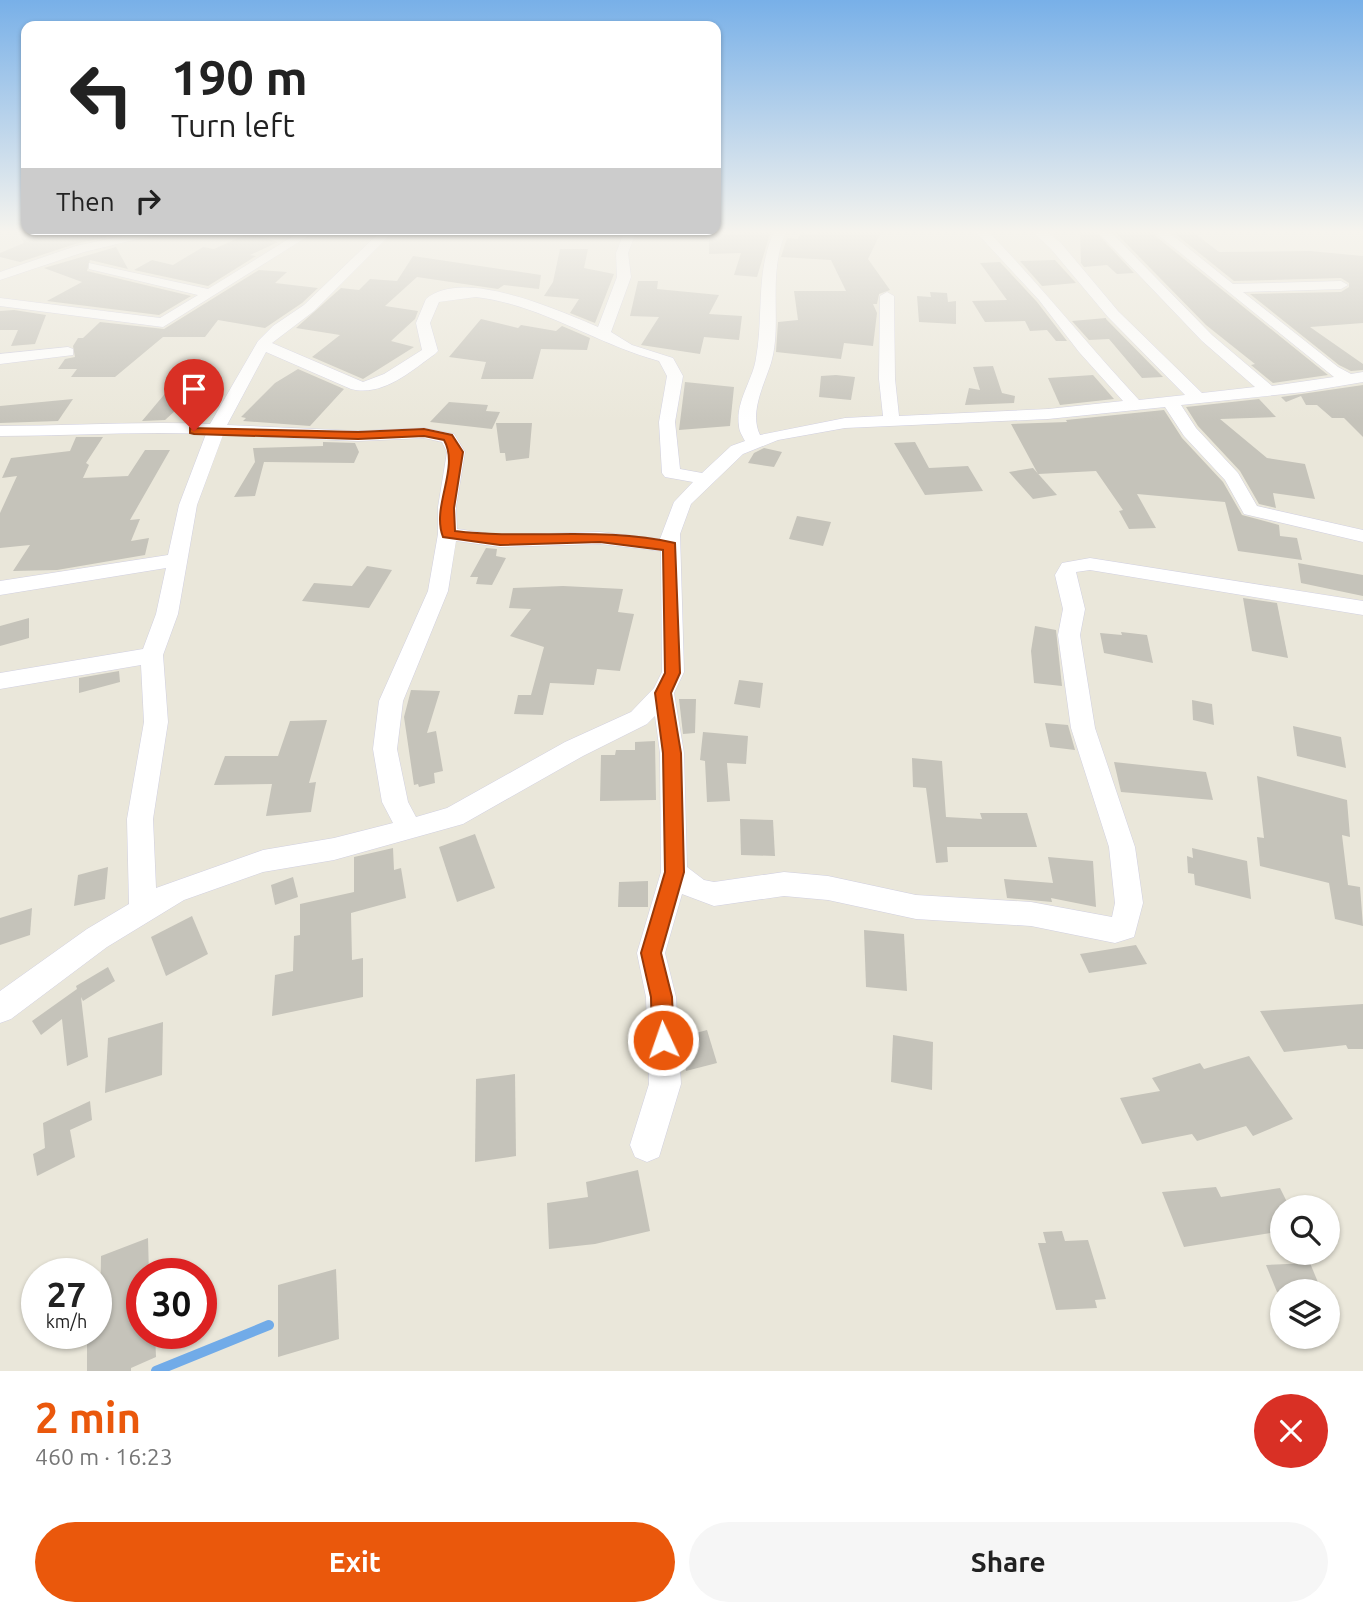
<!DOCTYPE html>
<html lang="en">
<head>
<meta charset="utf-8">
<style>
	:root { --surface:#fff; --page:#f6f6f6; --text:#222; --muted:#767676; --accent:#ea580c }
	body { margin:0; font-family:Ubuntu,sans-serif; background:var(--page); color:var(--text); height:100vh; display:flex; flex-direction:column; font-size:26px; white-space:nowrap }
	* { box-sizing:border-box; margin:0 }
	p { font-size:23px; color:var(--muted) }
	.icon { flex:none; width:38px; height:38px; fill:none; stroke:currentColor; stroke-width:2; stroke-linecap:round; stroke-linejoin:round }
	.map { position:relative; height:1371px; overflow:hidden }
	.side { display:flex; flex-direction:column; background:var(--surface); flex:1 }
	.side>* { flex:none }
	.hud { position:absolute; left:21px; top:21px; width:700px; height:214px; border-radius:14px; box-shadow:0 2px 5px #0004; background:#fff; color:var(--text); overflow:hidden }
	.fabs { position:absolute; left:1270px; top:1195px; display:grid; gap:14px }
	.fabs a { display:grid; place-items:center; width:70px; height:70px; border-radius:50%; background:var(--surface); box-shadow:0 2px 5px #0004; font-size:35px }
	.speed { position:absolute; left:21px; top:1258px; display:flex; gap:14px; font-size:35px; font-weight:700; text-align:center }
	.speed>* { display:grid; place-content:center; width:91px; height:91px; border-radius:50%; background:var(--surface); box-shadow:0 2px 5px #0004; line-height:1 }
	.speed small { font-size:18px; font-weight:400 }
	.speed .limit { border:10px solid #d22; background:#fff; color:#111 }
	.pin { position:absolute; display:grid; place-items:center; width:60px; height:60px; color:#fff; margin:-72px -30px; border-radius:50% 50% 50% 0; rotate:-45deg; box-shadow:0 0 7px #0007 }
	.pin .icon { rotate:45deg }
	.me { position:absolute; width:77px; margin:-38px; rotate:357deg; stroke-linejoin:round; filter:drop-shadow(0 0 5px #0008) }
	.turn { display:flex; align-items:center; gap:24px; height:147px; padding:0 35px; font-size:32px }
	.turn .icon { width:91px; height:91px; stroke-width:2.5 }
	.turn b { display:block; font-size:49px; line-height:60px }
	.then { display:flex; align-items:center; height:66px; padding:0 35px; background:#0003; gap:14px; font-size:26px }
	.round { display:grid; place-items:center; flex:none; width:74px; height:74px; border-radius:37px; background:var(--page) }
	.overview { display:flex; align-items:center; justify-content:space-between; height:119px; padding:0 35px }
	h1 { font-size:42px; font-weight:700; line-height:52px; color:var(--accent) }
	.primary-button { display:flex; gap:14px; margin-top:auto; padding:14px 35px }
	.primary-button a { flex:1; height:80px; border-radius:42px; background:var(--accent); color:#fff; font-size:28px; font-weight:700; line-height:80px; text-align:center }
	.primary-button a+a { background:var(--page); color:var(--text) }
	.map>svg:first-child { display:block }
</style>
</head>
<body>
<div class="map">
<svg width="1363" height="1371" viewBox="0 0 1363 1371">
	<rect width="100%" height="100%" fill="#eae7da"/>
	<g fill="none" stroke-linecap="round" stroke-linejoin="round">
		<!-- stream -->
		<polyline stroke="#71abe8" stroke-width="10" points="156,1371 269,1325"/>
	</g>
	<!-- building -->
	<g fill="#c5c3ba">
		<polygon points="17,230 108,230 111,236 75,244 20,262 0,257 0,253 24,243"/>
		<polygon points="744,230 771,230 757,277 734,275 741,253 709,254 709,235 744,235"/>
		<polygon points="816,230 882,230 868,259 890,290 879,294 877,304 873,304 877,313 873,346 844,343 841,359 776,352 778,322 798,320 794,291 846,291 831,260 781,257 787,238 798,239 801,233 816,234"/>
		<polygon points="1080,230 1094,230 1134,273 1117,274 1107,265 1084,267 1081,263"/>
		<polygon points="1113,230 1148,230 1328,375 1273,383 1251,365 1255,364 1206,325"/>
		<polygon points="1173,232 1193,232 1219,252 1310,251 1363,256 1363,323 1310,327 1363,364 1363,370 1351,371 1339,365 1250,294 1341,292 1349,287 1349,283 1341,278 1234,281"/>
		<polygon points="249,233 278,242 250,255 256,256 208,286 134,270 152,260 173,265 203,247 214,249"/>
		<polygon points="116,247 128,269 90,260 87,271 191,296 159,315 47,301 82,282 44,268"/>
		<polygon points="560,249 588,249 584,268 614,274 595,323 570,313 579,299 544,296 553,282"/>
		<polygon points="413,256 541,275 539,289 504,285 498,289 417,277 385,306 418,311 415,319 391,341 414,347 363,379 312,357 340,335 296,328 341,288 359,290 370,279 397,281"/>
		<polygon points="1055,260 1076,283 1042,286 1020,261"/>
		<polygon points="1000,262 1037,302 1067,341 1056,341 1047,330 1030,331 1025,321 985,322 972,301 1007,300 980,263"/>
		<polygon points="259,270 287,272 275,283 318,288 302,303 265,328 218,320 205,337 163,337 115,377 71,377 77,369 58,369 65,359 75,357 73,346 78,338 83,338 100,322 164,329"/>
		<polygon points="638,281 658,281 657,289 719,295 709,314 742,316 739,340 704,337 700,354 641,345 659,317 630,316"/>
		<polygon points="930,292 947,293 948,302 956,301 956,324 919,322 917,296 931,297"/>
		<polygon points="14,310 46,315 35,344 11,346 18,330 0,330 0,311"/>
		<polygon points="1106,318 1106,319 1163,377 1142,378 1109,339 1089,340 1072,321"/>
		<polygon points="481,319 518,328 521,325 556,331 562,326 590,338 587,350 541,349 533,379 481,379 486,362 449,357"/>
		<polygon points="993,366 1002,393 1015,396 1014,403 965,405 969,388 980,390 973,367"/>
		<polygon points="298,369 344,389 310,426 243,421 246,418 241,417 275,383"/>
		<polygon points="184,371 217,373 199,409 176,410 165,420 142,421"/>
		<polygon points="836,375 855,377 851,400 819,397 821,376"/>
		<polygon points="1093,375 1114,399 1060,405 1048,378"/>
		<polygon points="685,382 734,387 730,426 679,430"/>
		<polygon points="1363,385 1363,437 1344,418 1332,418 1317,405 1306,405 1301,396 1286,402 1281,397"/>
		<polygon points="73,399 58,421 0,423 0,406"/>
		<polygon points="1259,399 1276,417 1220,419 1267,458 1305,464 1315,499 1273,493 1276,508 1259,504 1240,471 1198,426 1186,407"/>
		<polygon points="449,402 488,405 486,411 500,412 492,429 430,422"/>
		<polygon points="1164,410 1182,438 1223,482 1242,515 1279,525 1280,536 1297,538 1302,560 1238,551 1225,502 1137,494 1156,528 1129,529 1119,511 1123,510 1096,471 1038,474 1011,424 1067,422 1066,420"/>
		<polygon points="496,423 532,423 529,458 506,461 505,453 500,453"/>
		<polygon points="76,437 103,437 86,463 89,465 83,478 128,476 145,450 170,450 130,520 140,519 131,541 149,538 145,555 57,570 13,571 30,545 0,548 0,513 17,476 2,478 11,458 70,451"/>
		<polygon points="323,442 355,443 359,452 354,463 264,462 255,496 234,497 255,462 253,448 323,446"/>
		<polygon points="915,442 929,468 968,466 983,491 925,495 894,443"/>
		<polygon points="764,448 782,452 774,467 748,463 754,453"/>
		<polygon points="1033,468 1057,495 1033,499 1009,472"/>
		<polygon points="797,516 831,522 823,546 789,539"/>
		<polygon points="486,548 497,549 496,556 506,558 492,585 476,584 478,577 470,577"/>
		<polygon points="1298,563 1363,575 1363,596 1301,583"/>
		<polygon points="367,566 392,570 369,608 302,601 314,583 352,586"/>
		<polygon points="563,586 623,589 618,612 634,614 620,671 597,669 594,685 550,683 543,715 514,714 518,695 531,695 544,647 510,636 531,609 509,608 513,588"/>
		<polygon points="1243,598 1277,603 1288,658 1252,651"/>
		<polygon points="29,618 29,638 0,646 0,626"/>
		<polygon points="1035,626 1056,630 1062,686 1034,683 1031,651"/>
		<polygon points="1121,632 1147,635 1153,663 1104,653 1100,633 1122,635"/>
		<polygon points="119,671 120,682 79,693 79,678"/>
		<polygon points="739,680 763,683 760,708 734,704"/>
		<polygon points="411,690 440,691 427,733 436,731 443,771 434,773 435,783 419,787 418,784 414,785 404,717"/>
		<polygon points="679,699 696,699 695,733 683,734"/>
		<polygon points="1192,700 1212,704 1214,725 1193,720"/>
		<polygon points="327,720 309,783 316,782 311,812 266,816 272,784 214,785 225,756 278,756 290,721"/>
		<polygon points="1045,723 1068,725 1075,750 1050,747"/>
		<polygon points="1293,726 1341,737 1346,768 1297,756"/>
		<polygon points="703,732 748,736 746,764 727,763 730,801 707,802 705,761 700,760"/>
		<polygon points="655,741 656,800 600,801 601,755 615,755 616,750 635,750 635,742"/>
		<polygon points="912,758 942,761 946,817 982,819 980,813 1027,813 1037,847 947,847 948,862 936,863 926,788 913,787"/>
		<polygon points="1114,762 1206,772 1213,800 1121,792"/>
		<polygon points="1257,776 1347,800 1350,837 1342,835 1348,885 1360,887 1363,926 1335,919 1329,883 1260,866 1257,837 1264,838"/>
		<polygon points="740,819 773,820 775,856 741,855"/>
		<polygon points="475,834 495,888 457,902 439,847"/>
		<polygon points="393,848 394,870 401,868 406,898 351,913 352,960 363,958 363,997 272,1016 275,975 293,971 294,936 300,935 300,904 354,892 354,857"/>
		<polygon points="1192,848 1247,861 1251,899 1195,885 1194,874 1188,873 1187,856 1193,858"/>
		<polygon points="1048,857 1093,861 1096,907 1051,898 1052,902 1007,898 1004,879 1053,883"/>
		<polygon points="108,867 105,899 74,906 78,875"/>
		<polygon points="293,877 298,897 275,905 271,885"/>
		<polygon points="648,881 648,907 618,907 619,882"/>
		<polygon points="32,908 30,935 0,945 0,918"/>
		<polygon points="192,916 208,954 166,976 151,937"/>
		<polygon points="864,930 904,934 907,991 866,987"/>
		<polygon points="1136,945 1147,964 1089,973 1080,954"/>
		<polygon points="108,967 115,981 83,1001 81,997 88,1057 67,1066 62,1019 41,1035 32,1021 77,989 76,986"/>
		<polygon points="1363,1004 1363,1049 1348,1049 1346,1045 1284,1052 1260,1011"/>
		<polygon points="163,1022 162,1075 105,1093 108,1038"/>
		<polygon points="707,1030 717,1063 686,1071 681,1037"/>
		<polygon points="893,1035 933,1042 932,1090 891,1082"/>
		<polygon points="1249,1056 1293,1119 1253,1136 1246,1126 1197,1141 1192,1134 1142,1144 1120,1098 1160,1091 1152,1078 1200,1063 1204,1069"/>
		<polygon points="515,1074 516,1156 475,1162 476,1079"/>
		<polygon points="90,1101 92,1120 70,1130 75,1157 37,1176 33,1154 45,1148 43,1123"/>
		<polygon points="638,1170 650,1231 595,1244 549,1249 547,1203 588,1197 586,1182"/>
		<polygon points="1216,1187 1221,1197 1280,1188 1290,1208 1283,1208 1283,1231 1184,1247 1162,1192"/>
		<polygon points="1062,1231 1065,1241 1088,1240 1106,1299 1095,1300 1097,1308 1056,1310 1038,1243 1046,1243 1043,1232"/>
		<polygon points="148,1238 149,1274 142,1274 142,1334 155,1334 156,1357 131,1368 131,1371 87,1371 87,1334 96,1334 96,1323 100,1322 101,1256"/>
		<polygon points="1310,1263 1322,1292 1277,1292 1266,1265"/>
		<polygon points="336,1269 339,1339 278,1357 278,1285"/>
	</g>
	<g fill="none" stroke-linecap="round" stroke-linejoin="round">
		<defs>
			<g id="minor">
				<polygon points="150,230 175,230 84,252 0,280 0,272 76,246"/>
				<polygon points="303,230 318,230 163,327 0,306 0,298 160,318 198,295 89,269 89,263 208,289"/>
				<path d="M382,230H395L314,311L272,343L363,382L384,374L422,350L416,323L426,299C463,267 560,311 598,327L617,277L616,253L625,230H637L628,253L631,277L611,332L632,345L673,358L683,376L675,422L680,469L702,473L731,446L745,441C743,437 739,431 739,426C735,402 753,380 756,358C764,316 755,270 775,230H787C766,273 783,323 771,363C764,385 749,413 760,435L845,418L883,416L879,379L880,296L887,292L894,296L895,379L899,416L1048,409L1123,401L1079,352L1039,300L974,230H987C1040,285 1087,344 1139,400L1185,395L1108,317L1051,249L1031,230H1045L1061,243L1118,311L1202,393L1255,387L1202,341L1096,230H1109L1212,335L1272,386L1334,377L1152,230H1166L1233,284L1341,281L1348,285L1341,289L1243,292L1338,367L1351,374L1363,372V382L1304,392L1181,405L1196,428L1238,473L1257,506L1363,530V542L1244,514L1225,480L1184,436L1165,407L1048,419L845,428L778,440L743,454L691,504L680,534L684,672L674,693L684,753L687,867L704,880L714,882L784,872L828,876L916,895L1031,902L1112,917L1115,903L1109,847L1071,728L1058,635L1063,609L1055,575L1062,563L1090,558L1363,601V615L1090,570L1076,572L1085,609L1080,635L1095,728L1135,847L1143,903L1134,937L1115,943L1031,926L916,919L828,900L784,896L714,906L682,894L665,953L676,997L681,1084L659,1157L647,1162L635,1157L630,1145L649,1084L646,997L637,953L661,872L660,753L655,716L647,724L583,756L463,824L334,860L263,872L184,900L107,947L11,1019L0,1023V991L87,929L129,904L127,819L144,722L141,665L0,689V673L143,649L156,614L166,568L0,595V581L168,555L179,505L206,434C137,431 69,436 0,436V426C71,426 140,421 210,424L258,341L273,326L304,305ZM476,297C542,305 596,344 659,361L667,376L659,422L662,473L665,477L693,482L674,502L660,539L600,532L500,535L457,529L456,507L465,452L454,434L424,428L358,431L227,425L266,352L351,389C383,397 411,371 435,354L438,351L430,323L439,302ZM223,435L358,441L424,438L442,442L447,452L438,507V534L428,591L379,701L373,749L382,802L393,823L334,838L263,850L156,888L153,819L168,722L163,655L178,614L197,505ZM456,541L500,547L600,544L661,551L662,672L654,688L631,712L565,742L447,808L416,817L408,802L397,749L403,701L448,591Z"/>
				<polygon points="68,347 73,349 73,355 0,364 0,354"/>
			</g>
		</defs>
		<!-- minor casing -->
		<use href="#minor" stroke="#d1d0e1" stroke-width="1"/>
		<!-- minor -->
		<use href="#minor" fill="#fff" fill-rule="evenodd"/>
	</g>
	<!-- sky -->
	<linearGradient id="sky" x2="0" y2="1"><stop stop-color="#78b0e8"/><stop offset="0.55" stop-color="#f6f4ee"/><stop offset="1" stop-color="#f6f4ee" stop-opacity="0"/></linearGradient>
	<rect width="1363" height="422" fill="url(#sky)"/>
	<!-- route -->
	<path fill="#ea580c" stroke="#983908" stroke-width="2" d="M190,428L358,432L424,429L452,435L463,452L454,508L455,531C528,540 603,526 675,543L680,673L671,693L681,753L684,872L661,953L672,997L674,1040L671,1048L663,1051L655,1048L652,1040L651,997L641,953L665,872L663,753L655,693L665,673L663,550L600,542L500,545L443,537C431,506 460,468 444,440L424,436L358,439L194,434L190,433Z"/>
</svg>
<div class="fabs">
<a><svg class="icon" aria-label="search" viewBox="0 0 24 24"><circle cx="10" cy="10" r="6"/><path d="M15 15l6 6"/></svg></a>
<a><svg class="icon" aria-label="layers" viewBox="0 0 24 24"><path d="M12 4l9 5-9 5-9-5zM3 14l9 5 9-5"/></svg></a>
</div>
<div class="speed"><div>27<small>km/h</small></div><div class="limit">30</div></div>
<div class="pin" style="left:194px;top:431px;background:#d93025"><svg class="icon" aria-label="arrive" viewBox="0 0 24 24"><path d="M6 21V4h12l-3 4 3 4H6"/></svg></div>
<svg class="me" style="left:663px;top:1040px" viewBox="-20 -20 40 40"><circle r="17" fill="#ea580c" stroke="#fff" stroke-width="3"/><path d="M0-11L8 9 0 5-8 9z" fill="#fff"/></svg>
<div class="hud">
<div class="turn"><svg class="icon" aria-label="left" viewBox="0 0 24 24"><path d="M17 20v-9H6M10 6l-5 5 5 5"/></svg><div><b>190 m</b>Turn left</div></div>
<div class="then">Then<svg class="icon" aria-label="right" viewBox="0 0 24 24"><path d="M7 20v-9h11M14 6l5 5-5 5"/></svg></div>
</div>
</div>
<section class="side">
<div class="overview"><div><h1>2 min</h1><p>460 m · 16:23</p></div><a class="round" style="background:#d93025;color:#fff"><svg class="icon" aria-label="close" viewBox="0 0 24 24"><path d="M6 6l12 12M18 6L6 18"/></svg></a></div>
<div class="primary-button"><a>Exit</a><a>Share</a></div>
</section>
</body>
</html>
